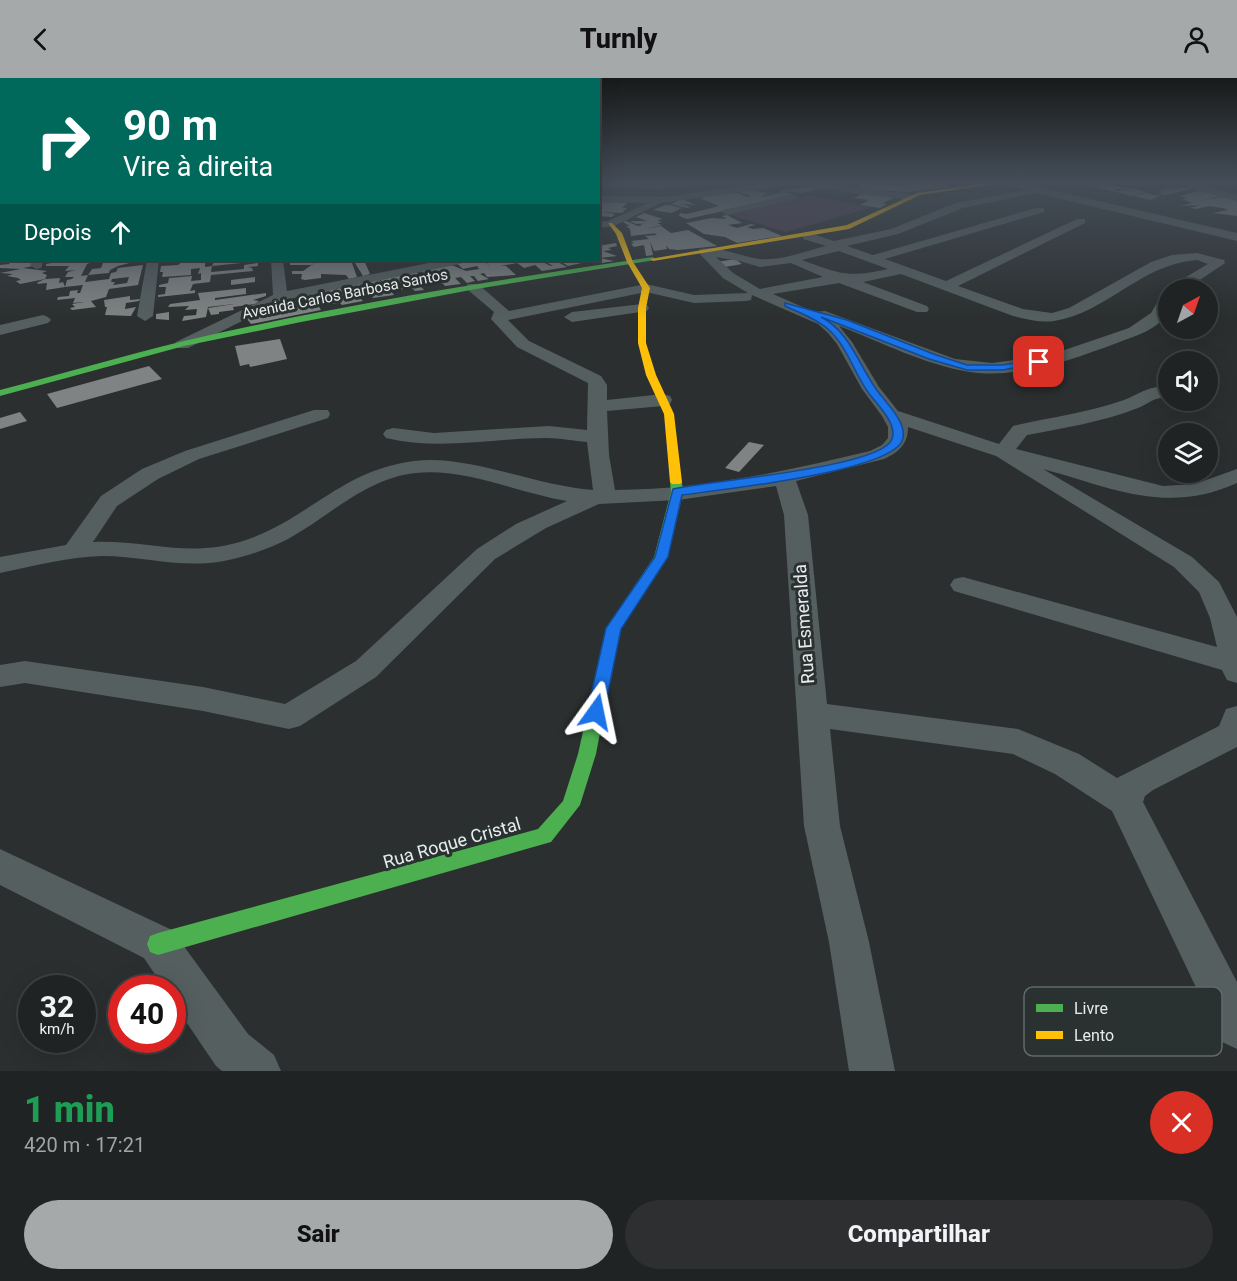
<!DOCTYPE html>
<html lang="pt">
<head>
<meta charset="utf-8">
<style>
	:root { --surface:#202323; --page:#2d2f30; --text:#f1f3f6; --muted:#a2a4a6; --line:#3d4041; --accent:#a5a9aa }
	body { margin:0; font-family:Roboto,sans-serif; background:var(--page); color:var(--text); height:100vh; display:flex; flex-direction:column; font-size:22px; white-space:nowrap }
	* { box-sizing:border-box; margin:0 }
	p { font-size:20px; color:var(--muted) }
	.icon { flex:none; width:33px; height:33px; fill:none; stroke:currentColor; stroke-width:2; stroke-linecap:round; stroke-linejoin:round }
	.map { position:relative; height:993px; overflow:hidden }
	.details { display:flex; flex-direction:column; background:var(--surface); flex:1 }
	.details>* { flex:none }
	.hud { position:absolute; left:0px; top:0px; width:600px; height:183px; box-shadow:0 6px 24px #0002,0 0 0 2px var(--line); background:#00695c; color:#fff; overflow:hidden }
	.needle { width:39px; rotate:40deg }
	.buttons { position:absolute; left:1158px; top:201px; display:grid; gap:12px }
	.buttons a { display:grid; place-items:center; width:60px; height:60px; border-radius:50%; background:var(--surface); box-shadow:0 6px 24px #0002,0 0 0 2px var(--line); font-size:30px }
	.speed { position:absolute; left:18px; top:897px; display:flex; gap:12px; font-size:30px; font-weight:700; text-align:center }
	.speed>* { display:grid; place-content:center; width:78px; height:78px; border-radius:50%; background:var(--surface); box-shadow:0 6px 24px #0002,0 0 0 2px var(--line); line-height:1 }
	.speed small { font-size:15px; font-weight:400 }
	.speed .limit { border:9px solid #d22; background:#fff; color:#111 }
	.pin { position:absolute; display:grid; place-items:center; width:51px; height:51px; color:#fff; margin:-26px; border-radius:12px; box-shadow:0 3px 9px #0006 }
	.me { position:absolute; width:66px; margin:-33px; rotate:12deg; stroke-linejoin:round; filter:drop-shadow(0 0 4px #0008) }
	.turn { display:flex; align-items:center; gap:21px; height:126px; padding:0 24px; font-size:27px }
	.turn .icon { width:78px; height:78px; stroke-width:2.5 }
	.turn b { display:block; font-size:42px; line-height:51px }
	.then { display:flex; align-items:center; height:57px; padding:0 24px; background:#0003; gap:12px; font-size:22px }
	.round { display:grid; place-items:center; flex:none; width:63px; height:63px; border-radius:32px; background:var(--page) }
	.head { display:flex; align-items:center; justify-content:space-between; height:102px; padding:0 24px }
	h1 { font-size:36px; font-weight:800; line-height:45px; color:#1e9e55 }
	.cta { display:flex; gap:12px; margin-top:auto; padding:12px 24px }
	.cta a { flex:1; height:69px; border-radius:36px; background:var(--accent); color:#111; font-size:24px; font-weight:800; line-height:69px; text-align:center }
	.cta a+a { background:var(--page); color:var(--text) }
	header { display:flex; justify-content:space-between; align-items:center; height:78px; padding:0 24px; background:var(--accent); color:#111; font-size:27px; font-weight:800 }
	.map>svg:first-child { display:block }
</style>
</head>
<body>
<header><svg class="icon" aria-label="back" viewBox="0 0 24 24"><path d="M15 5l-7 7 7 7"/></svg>Turnly<svg class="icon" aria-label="person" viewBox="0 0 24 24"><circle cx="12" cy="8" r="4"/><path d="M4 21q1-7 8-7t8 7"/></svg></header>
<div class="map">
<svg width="1237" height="993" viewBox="0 0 1237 993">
	<rect width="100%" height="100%" fill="#2b2f2f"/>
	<!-- green -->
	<polygon fill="#4e394e" points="808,117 871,130 786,154 730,137"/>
	<!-- building -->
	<g fill="#7f8383" fill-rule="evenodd">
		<polygon points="875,103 889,103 886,107 909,109 893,105 931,103 954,109 905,114 858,110 860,104 872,106"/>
		<polygon points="1071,103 1114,104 1114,106 1107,106 1128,110 1113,112 1119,113 1131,110 1146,114 1132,118"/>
		<polygon points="1124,103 1161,103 1167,105 1129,107"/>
		<polygon points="809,109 819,111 802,115 789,113 785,114 796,117 687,141 679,138 680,135 687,136 719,128 699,120 704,120 701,118 734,114 748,119 752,118 739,114 754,112 768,116 760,118 763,119 784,114 779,113"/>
		<polygon points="1186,110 1192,111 1165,117 1158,116 1163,114 1157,112"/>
		<polygon points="1199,113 1221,118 1204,122 1222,119 1237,121 1237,129 1218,126 1237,129 1237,138 1213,135 1228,132 1223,130 1209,128 1196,131 1190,130 1201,127 1180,128 1192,125 1182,121 1187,120 1180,118"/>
		<polygon points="863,115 894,120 882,125 887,126 880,130 860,127 869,122 854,120"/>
		<polygon points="1145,115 1155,117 1161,118 1150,122 1134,118"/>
		<polygon points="682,121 696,127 680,126 691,129 687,130 671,126"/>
		<polygon points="599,124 627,125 622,130 627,130 622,135 602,134 615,136 612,139 598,138"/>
		<polygon points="665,127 669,127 682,130 671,135 653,132"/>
		<polygon points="644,135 663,141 657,142 662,144 657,145 662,147 646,151 661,148 671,155 688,152 717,168 678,172 669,171 666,167 667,171 654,173 650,163 653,177 646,178 644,167 634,169 631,166 634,165 631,163 649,161 645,158 657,157 654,155 657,155 631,158 630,151 626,148 630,148 623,144 626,143 638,148 643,147 639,146 647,145 636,146 630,143 647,143 636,139"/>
		<polygon points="727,137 742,145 728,147 737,150 751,146 755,147 747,149 753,151 763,150 782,158 737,165 725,159 704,156 686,145 712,140 727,141 722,138"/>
		<polygon points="616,165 617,168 608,170 612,172 603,173 617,178 600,180 614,183 602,185 598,183 598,168"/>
		<polygon points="735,181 742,186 725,189 717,184"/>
		<polygon points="11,182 34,182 33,188 23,190 47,193 42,195 47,197 45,201 20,206 16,203 21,202 18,200 7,198 13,196 0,195 21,191 0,190 0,187 9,186"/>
		<path d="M69,182H141L118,188L110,192L109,195L88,197L92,191L101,190L103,185L92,184L87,186L81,198L88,197L85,204L109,201L111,195L116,194L118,190L143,187L138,207L109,211L106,219L91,223L96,229L72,232L70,230L75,229L72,226L84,224L73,225L75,220L57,222L58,219L69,218L70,213L78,212L77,215H80L83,207L65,209L67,202L72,201L74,199H65L68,194L76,192L65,193L69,188H46V186ZM129,199L127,205L113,207L115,204H111L112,201Z"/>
		<polygon points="184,182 210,182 205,184 205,189 212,188 211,194 244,191 244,187 258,185 258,188 248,189 252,190 253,193 211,197 210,204 193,206 190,213 195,212 195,215 158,219 158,217 165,216 166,209 159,209 159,207 168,205 169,200 192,198 191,203 201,202 201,195 198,196 200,190 191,191 191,197 162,199 163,194 160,194 161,188 178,187"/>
		<polygon points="215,182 261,182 261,183 212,188"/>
		<polygon points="301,182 328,182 326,184 332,182 364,182 370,196 363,198 355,185 352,185 357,199 349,201 346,197 321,196 321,200 305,202 301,201 302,196 292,196 292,193 303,193 316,184 311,187 290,187 290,185 299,185"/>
		<polygon points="461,182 482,182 491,189 483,182 493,182 497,185 502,185 498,182 528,182 523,185 530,184 528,182 538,182 551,188 553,188 543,182 554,182 567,189 542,193 535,187 524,190 517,185 501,188 506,188 516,197 487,199 484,195 480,196 489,201 478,203 474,198 470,198 475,203 467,205 461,199 455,200 461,206 445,208 437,199 427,200 421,192 447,185 466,193 479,191 477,188 463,191 454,183"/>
		<polygon points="558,182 582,182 586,184 568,188"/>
		<polygon points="415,193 422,200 414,201 424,212 415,213 412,210 391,213 394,217 373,220 366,212 377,210 369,202 377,200 391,213 380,201"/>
		<polygon points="255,199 255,204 231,207 231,202"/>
		<polygon points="60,200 59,205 63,204 65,209 46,212 47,205 37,206 38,204 45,201"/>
		<polygon points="360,204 369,218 360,220 363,223 342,227 340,225 331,226 323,216 327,226 318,227 321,232 251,246 247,241 287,222 288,224 303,222 300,216 339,209 349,221 343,212 353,210 350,205"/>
		<polygon points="246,210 246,216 215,220 215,222 266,215 266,218 253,222 259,223 255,226 233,229 234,232 219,234 219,236 211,237 208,230 234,226 208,229 206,239 182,243 184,238 196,237 197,231 185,232 189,228 168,229 170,226 200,222 198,215"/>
		<polygon points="130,218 130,222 140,221 139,223 126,225 125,231 136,229 131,238 105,237 107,229 105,229 104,222"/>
		<polygon points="169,234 169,242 156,241 156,236"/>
		<polygon points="280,261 287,281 250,289 249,286 240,288 235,268"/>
		<polygon points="149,288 162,301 57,330 47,316"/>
		<polygon points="20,334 27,343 0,351 0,340"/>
		<polygon points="749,364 764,367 739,394 725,390"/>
	</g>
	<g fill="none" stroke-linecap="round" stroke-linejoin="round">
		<!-- lane -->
		<polygon fill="#555f5f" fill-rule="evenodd" points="698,103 716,103 662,111 598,109 598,105 662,107"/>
		<!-- street -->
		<g fill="#555f5f" fill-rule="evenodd">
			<polygon points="776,103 810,103 908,116 913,119 908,122 792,107 661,125 614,148 598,150 598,144 608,143 648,125 598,124 598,118 663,119"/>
			<path d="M1004,103H1013L1237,155V163L1036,115L963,130L898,156L847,168L873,177L1036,130H1044V134L885,181L946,203L1077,141H1085V145L958,208L1023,231L1052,235L1069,230L1151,184L1172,177L1197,175L1224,182L1225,185L1185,212H1168C1168,223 1170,232 1162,242C1151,254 1132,259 1117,265C1071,282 1019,301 970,294C925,287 881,264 839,248L852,264L879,309L898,333L999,366L1013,348C1050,339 1088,335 1124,322C1140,316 1151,306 1168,310V320C1156,318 1149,325 1138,330C1102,344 1064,350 1027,357L1016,371L1163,408L1195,406L1237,391V405C1166,437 1113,410 1043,391L1192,479L1219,504L1237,539V605L1227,602L1222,592L954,513L950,507L954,501L963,499L1217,569L1210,540L1199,514L1174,489L996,378L908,349C908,366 899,374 884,381L796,403L808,437L827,626L1018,651L1079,676L1117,700L1219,648L1226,631L1237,628V669L1153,712L1145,718L1143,724L1237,904V971L1222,964L1112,733L1055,696L1013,676L830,651L840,748L869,864L895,993H849L829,864L804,748L784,437L776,408L678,422L599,426L546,450L495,481L376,599L300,648L289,651L203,633L25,605L0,609V587L25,583L203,609L285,626L356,583L477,471L516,446L567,423C517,415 467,390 416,395C366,400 330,438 288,461C268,471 246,479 224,483C181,491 144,478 102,478C68,479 34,488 0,495V479L66,467L101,418L142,391L185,373L314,332H328L330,336L328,340L199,381L158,401L117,428L93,464C148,462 190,481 246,462C308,441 342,392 414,383C468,376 536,408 593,412L587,364C574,363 560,360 546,360C493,360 439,373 386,360L383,356L386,352L393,350L434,355L549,348L587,352L588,305L517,269L491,241L494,234L468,212L466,209L468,206H478L509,233L646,206L694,217L748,215L723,200L698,174L700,171C720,167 741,179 760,181C782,183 805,173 826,168L803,161V155L807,154L834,163L891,151L956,125L1024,112L1005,107ZM839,173L888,191C848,200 840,196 802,182ZM716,179L739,183L760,189L791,185L823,199L760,211L733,195ZM1197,182L1208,186L1169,209L1168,214L1163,215L1151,235L1129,250L1050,277L992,285L955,281L825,233L814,234L773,216L839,205L917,234H927L929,231L927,228L863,204L901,196L1013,238C1026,241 1040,245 1054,243C1107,235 1140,186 1197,182ZM646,214L694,225L746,223L751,222L752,217L818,246L828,255L837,266L862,311L882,338L888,349V360L882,367L870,373C787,393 701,412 615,412L609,377L607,333L663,328L670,326L672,322L670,318L663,316L607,322V307L601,298L529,263L508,242Z"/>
			<polygon points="1168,103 1185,103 1237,117 1237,123"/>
			<polygon points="793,116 798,119 797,121 727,137 722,134 723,132"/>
			<rect x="0" y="161" width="2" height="8"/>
			<polygon points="32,182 44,182 41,190 36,191 30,187"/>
			<polygon points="147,182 159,182 153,238 145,243 137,238"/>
			<polygon points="271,182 283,182 287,213 444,182 466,182 460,186 284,222 188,270 176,270 174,267 176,264 273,217"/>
			<polygon points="642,226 647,227 649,230 647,233 572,244 564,239 572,234"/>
			<polygon points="43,237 48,239 51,242 48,245 0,257 0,247"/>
			<path d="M1180,322H1203L1204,325L1202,329C1193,331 1185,330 1180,322Z"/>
			<polygon points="0,771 172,852 248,956 274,977 281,993 222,993 216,988 172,923 172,910 164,910 144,880 0,807"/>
		</g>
		<!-- fast -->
		<g fill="#4caf50" fill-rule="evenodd">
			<path d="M653,179L655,182L476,211L301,244L184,268L0,318V312C61,296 122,278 184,263C339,227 496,202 653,179Z"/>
			<polygon points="676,401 682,404 683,414 668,479 620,550 596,676 580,727 551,764 158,877 150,874 147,866 150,858 158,855 538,751 563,723 578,676 606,550 654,479 671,414 670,404"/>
		</g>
		<!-- slow -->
		<g fill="#ffc107" fill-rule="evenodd">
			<polygon points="1001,103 1016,103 920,117 849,151 653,183 650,181 847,147 917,115"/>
			<polygon points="608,145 612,145 622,155 633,184 650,210 646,230 646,265 656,297 674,336 682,404 680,406 672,406 670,404 664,336 646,297 638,265 638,230 642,210 627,184 616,156"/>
		</g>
	</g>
	<!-- sky -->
	<linearGradient id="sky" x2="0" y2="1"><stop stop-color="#181a1a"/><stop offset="0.43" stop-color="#444d58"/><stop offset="1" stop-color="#444d58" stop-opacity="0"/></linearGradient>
	<rect width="1237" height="242" fill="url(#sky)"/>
	<!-- route -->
	<path fill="#1a73e8" stroke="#114b97" stroke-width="1.5" d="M785,225L847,242L936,277L967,287H1003L1039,281L1043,284L1003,292H967L929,281L821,239C851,254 860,291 879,315C888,327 909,347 902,363C888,394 719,412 682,417L668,479L621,551L604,634L601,638L596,640L590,638L587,634L606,550L655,479L673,411C705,403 882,390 892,361C898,345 876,326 868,314C854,295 847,268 829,252C817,241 800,235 785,228Z"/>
	<g text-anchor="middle" stroke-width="6" stroke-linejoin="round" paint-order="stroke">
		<!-- far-street labels -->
		<g font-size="15" fill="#e7ebec" stroke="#293131">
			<text transform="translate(345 216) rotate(-11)" y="5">Avenida Carlos Barbosa Santos</text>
		</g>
		<!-- street labels -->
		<g font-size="18" fill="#e7ebec" stroke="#293131">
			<text transform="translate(804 546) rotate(-94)" y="6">Rua Esmeralda</text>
			<text transform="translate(452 765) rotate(-16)" y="6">Rua Roque Cristal</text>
		</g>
	</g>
	<!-- legend -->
	<rect x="1024" y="909" width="198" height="69" rx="9" fill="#293131" stroke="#626969" stroke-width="1.5"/>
	<rect x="1036" y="926" width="27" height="8" fill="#4caf50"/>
	<rect x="1036" y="953" width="27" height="8" fill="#ffc107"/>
	<g font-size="16" fill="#e7ebec">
		<text x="1074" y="936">Livre</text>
		<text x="1074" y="963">Lento</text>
	</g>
</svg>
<div class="buttons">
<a><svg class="needle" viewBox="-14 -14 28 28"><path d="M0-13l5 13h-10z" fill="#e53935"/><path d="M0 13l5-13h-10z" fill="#a2a4a6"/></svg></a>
<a><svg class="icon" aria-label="sound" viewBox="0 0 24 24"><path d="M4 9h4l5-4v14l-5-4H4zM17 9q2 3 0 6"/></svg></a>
<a><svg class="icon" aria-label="layers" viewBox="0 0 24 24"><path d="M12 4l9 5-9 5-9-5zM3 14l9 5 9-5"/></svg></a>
</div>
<div class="speed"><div>32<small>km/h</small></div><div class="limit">40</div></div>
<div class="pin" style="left:1039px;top:284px;background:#d93025"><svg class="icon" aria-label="arrive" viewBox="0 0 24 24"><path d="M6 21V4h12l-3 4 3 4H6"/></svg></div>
<svg class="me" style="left:596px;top:634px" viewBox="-20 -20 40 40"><path d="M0-17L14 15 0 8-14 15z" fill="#1a73e8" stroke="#fff" stroke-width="4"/></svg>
<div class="hud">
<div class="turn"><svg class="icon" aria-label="right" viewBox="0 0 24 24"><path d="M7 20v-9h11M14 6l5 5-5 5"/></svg><div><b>90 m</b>Vire à direita</div></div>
<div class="then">Depois<svg class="icon" aria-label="ahead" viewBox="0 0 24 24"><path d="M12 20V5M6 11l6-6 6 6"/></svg></div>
</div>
</div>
<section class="details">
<div class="head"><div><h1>1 min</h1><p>420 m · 17:21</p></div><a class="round" style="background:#d93025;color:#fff"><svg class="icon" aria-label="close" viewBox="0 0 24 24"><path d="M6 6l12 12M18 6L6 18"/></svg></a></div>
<div class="cta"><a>Sair</a><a>Compartilhar</a></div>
</section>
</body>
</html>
